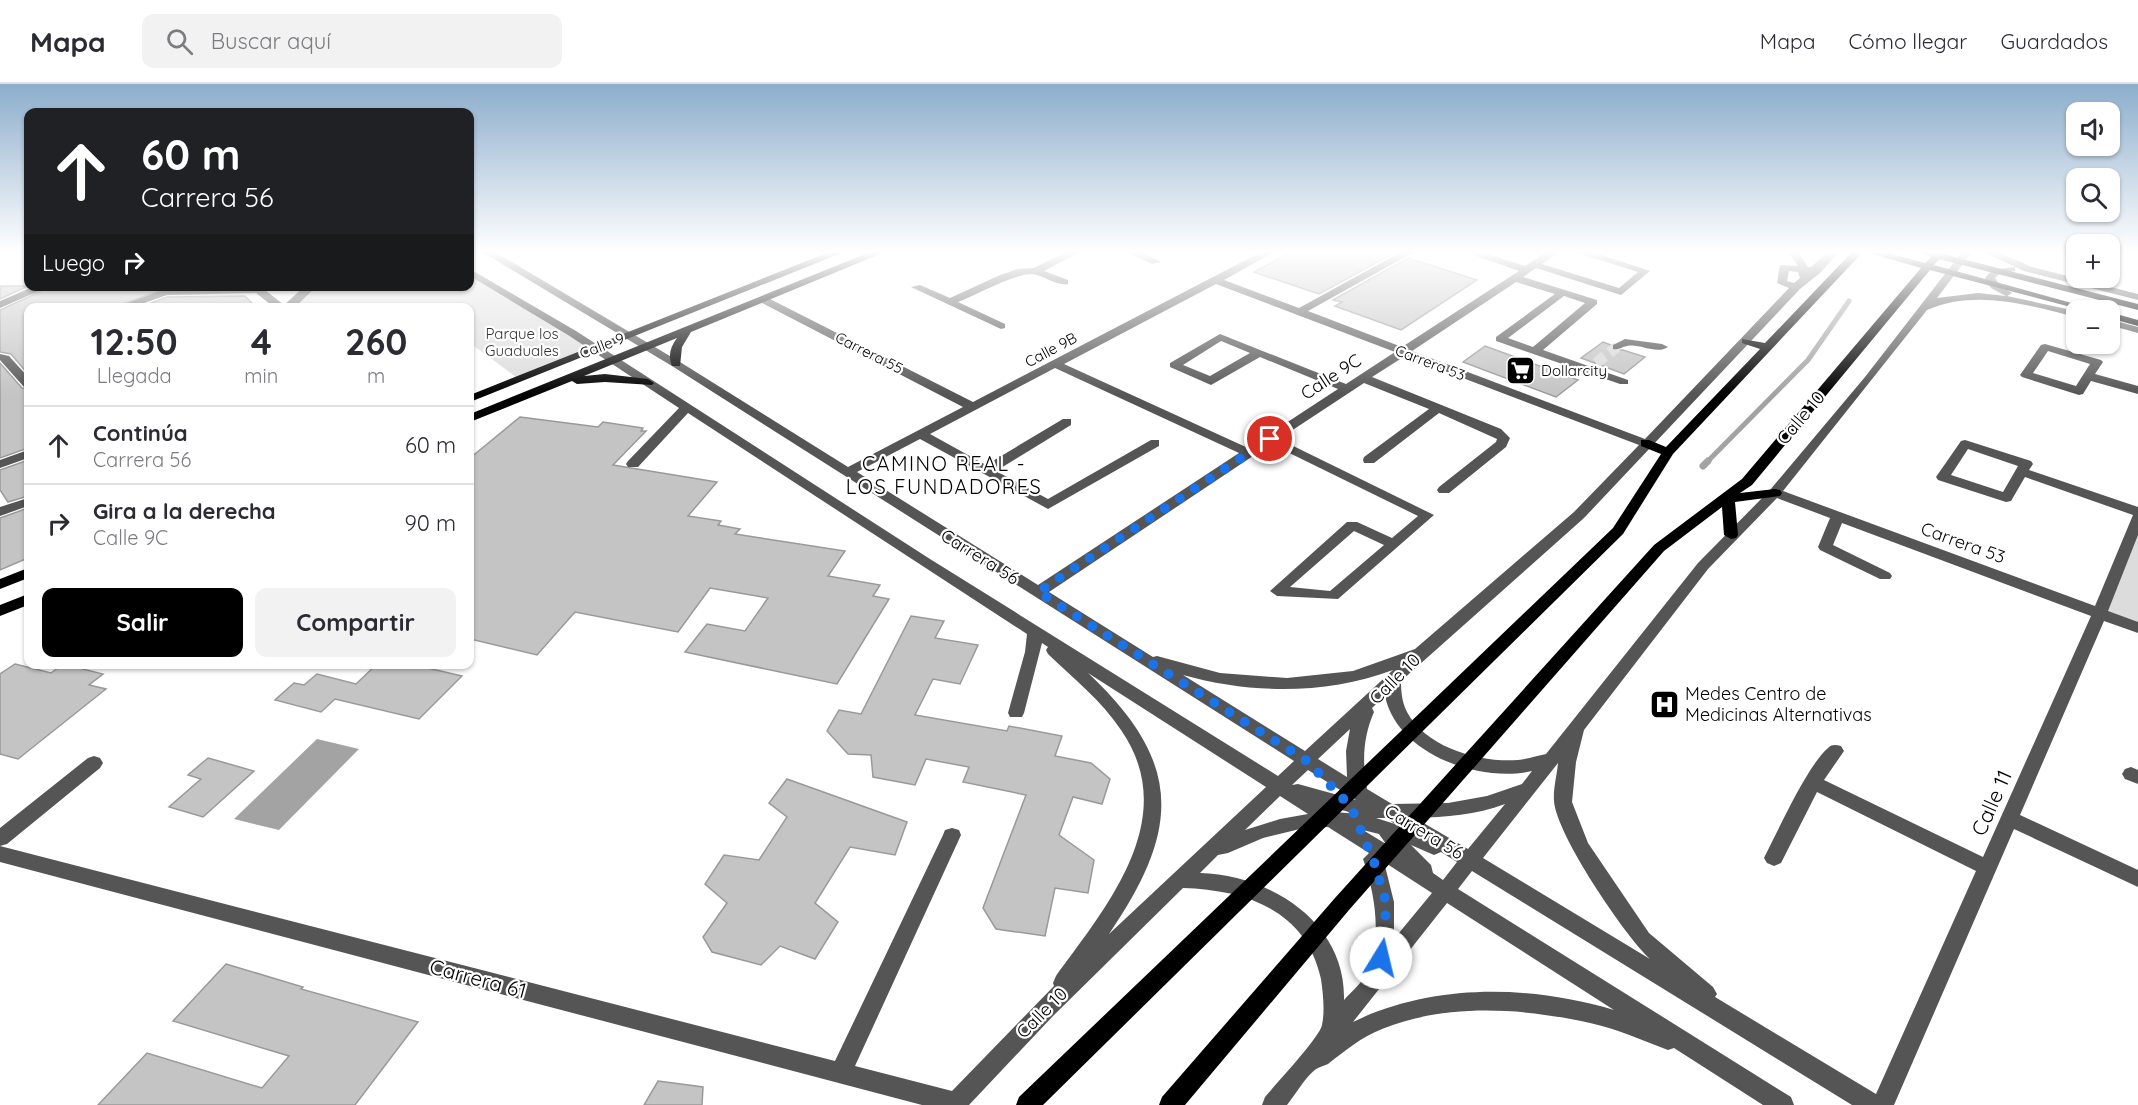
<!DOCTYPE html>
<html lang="es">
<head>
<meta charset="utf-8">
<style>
	:root { --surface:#fff; --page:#f2f2f3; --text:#2b2b33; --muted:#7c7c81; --line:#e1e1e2; --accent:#000 }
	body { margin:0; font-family:Quicksand,sans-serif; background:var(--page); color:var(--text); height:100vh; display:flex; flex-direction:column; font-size:22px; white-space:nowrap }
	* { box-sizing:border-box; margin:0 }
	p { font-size:20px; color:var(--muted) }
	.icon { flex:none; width:33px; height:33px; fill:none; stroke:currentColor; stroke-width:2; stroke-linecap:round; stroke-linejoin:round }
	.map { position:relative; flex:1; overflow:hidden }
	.details { position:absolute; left:24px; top:219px; width:450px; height:366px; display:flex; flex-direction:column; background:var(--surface); border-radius:12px; box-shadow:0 2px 4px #0004 }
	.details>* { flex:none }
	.top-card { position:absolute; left:24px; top:24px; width:450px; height:183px; border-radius:12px; box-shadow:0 2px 4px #0004; background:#202124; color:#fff; overflow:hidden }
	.controls { position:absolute; left:2066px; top:18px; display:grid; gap:12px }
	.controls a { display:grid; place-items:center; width:54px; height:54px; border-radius:12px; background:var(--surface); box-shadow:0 2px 4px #0004; font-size:30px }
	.pin { position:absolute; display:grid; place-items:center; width:51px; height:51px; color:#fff; margin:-26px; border:3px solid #fff; border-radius:50%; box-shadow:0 2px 6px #0007 }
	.me { position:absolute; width:66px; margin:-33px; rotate:9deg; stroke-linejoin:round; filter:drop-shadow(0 0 4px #0008) }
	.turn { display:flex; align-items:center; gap:21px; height:126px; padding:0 18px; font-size:27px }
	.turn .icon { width:78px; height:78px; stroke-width:2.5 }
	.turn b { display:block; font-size:42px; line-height:51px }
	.then { display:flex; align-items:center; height:57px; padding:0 18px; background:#0003; gap:12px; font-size:22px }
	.eta { display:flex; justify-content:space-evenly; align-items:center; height:102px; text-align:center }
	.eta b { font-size:36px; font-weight:700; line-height:42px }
	.primary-button { display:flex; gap:12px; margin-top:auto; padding:12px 18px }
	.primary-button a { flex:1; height:69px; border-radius:12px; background:var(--accent); color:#fff; font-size:24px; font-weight:700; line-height:69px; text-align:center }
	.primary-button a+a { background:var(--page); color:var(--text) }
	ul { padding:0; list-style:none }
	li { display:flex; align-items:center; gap:18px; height:78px; padding:0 18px; border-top:2px solid var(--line) }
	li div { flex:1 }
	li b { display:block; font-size:22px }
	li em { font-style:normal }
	header { display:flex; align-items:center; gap:36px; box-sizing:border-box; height:84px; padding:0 30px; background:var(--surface); border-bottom:2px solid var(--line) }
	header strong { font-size:28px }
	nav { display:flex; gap:33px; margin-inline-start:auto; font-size:21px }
	.search { width:420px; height:54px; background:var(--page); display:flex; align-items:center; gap:15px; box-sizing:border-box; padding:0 21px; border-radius:12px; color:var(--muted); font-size:22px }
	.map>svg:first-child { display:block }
</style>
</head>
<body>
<header>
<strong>Mapa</strong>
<div class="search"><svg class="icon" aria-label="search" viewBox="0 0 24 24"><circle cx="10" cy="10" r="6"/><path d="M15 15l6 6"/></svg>Buscar aquí</div>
<nav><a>Mapa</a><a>Cómo llegar</a><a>Guardados</a></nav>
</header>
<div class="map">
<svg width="2138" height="1021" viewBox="0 0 2138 1021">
	<rect width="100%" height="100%" fill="#fff"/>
	<!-- green -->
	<g fill="#dcdcdc">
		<polygon points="470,188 596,265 520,296 470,259 470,224 287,224 312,203 470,202"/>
		<polygon points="2138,434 2138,544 2099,530"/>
	</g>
	<!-- water -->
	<polygon fill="#a3a3a3" points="317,655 359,665 279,746 234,735"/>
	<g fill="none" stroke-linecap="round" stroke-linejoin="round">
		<!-- stream-far1 -->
		<polyline stroke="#a3a3a3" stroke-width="5" points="1707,378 1808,276 1849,217"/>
		<!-- stream -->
		<polyline stroke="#a3a3a3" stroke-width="7" points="1703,382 1708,377"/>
	</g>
	<!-- building -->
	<g fill="#c4c4c4" stroke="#999" stroke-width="1.5">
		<polygon points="1290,168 1391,168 1394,169 1319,210 1254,188"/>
		<polygon points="1408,174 1477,196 1401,246 1335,222 1342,218 1333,216"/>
		<polygon points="0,202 28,202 0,215"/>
		<polygon points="52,202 173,202 111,224 28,224 28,290 11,270 0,268 0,226"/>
		<polygon points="245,212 257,224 138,224 167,213"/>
		<polygon points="1603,258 1611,261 1613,267 1623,266 1645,273 1624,290 1581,274"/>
		<polygon points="1485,262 1578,296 1556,313 1463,278"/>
		<polygon points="0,279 22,304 28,305 28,364 0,374"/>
		<polygon points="520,333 598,343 603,338 643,344 641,347 646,347 613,381 717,398 688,432 721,437 718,441 740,445 735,450 845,467 828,492 880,501 873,512 889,515 837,600 685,568 707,540 745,547 768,514 710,504 678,548 575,528 537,571 470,555 470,374"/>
		<polygon points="28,376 28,412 8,418 0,406 0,386"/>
		<polygon points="28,424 28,474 0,486 0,434"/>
		<polygon points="911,532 944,537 935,554 978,561 960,600 933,595 915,631 1007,647 1009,642 1062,652 1055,672 1091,679 1110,695 1102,720 1073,713 1059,751 1094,776 1088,809 1055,804 1045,852 996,845 983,824 1026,711 963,698 969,683 926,675 915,701 873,693 871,671 848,670 827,647 839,626 861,630"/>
		<polygon points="15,580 51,589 63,580 103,590 89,601 106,605 18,675 0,670 0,590"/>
		<polygon points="377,580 410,580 462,592 419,635 335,615 321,628 275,616 294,599 304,601 317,590 356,600"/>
		<polygon points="208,674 254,687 203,733 169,723 201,695 188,691"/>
		<polygon points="787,695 907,738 895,771 850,763 815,819 838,838 815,875 780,862 761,881 712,868 703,853 727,819 705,800 724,771 759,776 787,733 769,719"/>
		<polygon points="226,880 303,903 301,905 418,938 355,1021 98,1021 147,969 262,1004 289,972 173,937"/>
		<polygon points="658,997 703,1003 702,1021 644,1021"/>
	</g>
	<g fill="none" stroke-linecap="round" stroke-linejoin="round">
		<!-- minor-tunnel -->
		<polyline stroke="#d9d9d9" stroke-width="11" stroke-dasharray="11 6" stroke-linecap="butt" points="1596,279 1617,263"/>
		<!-- minor -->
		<g fill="#555" fill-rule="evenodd">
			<path d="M482,168H495L680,278L848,383L963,323L760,218V214H768L973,318L1261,168H1274L1224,196L1299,224L1401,168H1414L1308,227L1402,263L1519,187L1465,168H1481L1525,182L1547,168H1559L1542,180L1619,204L1638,188L1575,168H1592L1650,187L1621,211L1536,184L1523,193L1597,216V220L1543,266L1628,296V300H1620L1496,257V253L1555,210L1516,198L1412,267L1645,355L1789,204L1777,199L1780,181L1798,182L1788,168H1798L1808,183H1811L1828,168H1839L1820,189L1800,205L1584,434L1401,597C1401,608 1402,618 1407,628C1426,664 1481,679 1518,676C1527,675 1537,672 1546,670L1698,479L1770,406L1865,293L1962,168H1972L1937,214L1978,209L2006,212L1991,204L1985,194L1992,186L2015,183V187L1999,190L1995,194L1999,200L2012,209L2007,212L2076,227V233C2028,221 1975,205 1927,226L1783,407L2095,522L2133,431L2025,393L2011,417L2006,418L1938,396L1936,393L1961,357L1965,356L2031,377L2033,380L2029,386L2138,423V451L2108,527L2138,538V549L2104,537L2020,731L2138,786V803L2014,745L1894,1021H1852L1472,787L1458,805L1791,1013L1794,1021H1763L1674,964L1668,966C1642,956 1617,945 1590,939C1524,924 1446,919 1382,945C1360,954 1346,966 1328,980C1324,982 1319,983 1316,985C1305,993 1296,1010 1287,1021H1262L1265,1013C1275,1001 1320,953 1322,941C1325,927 1323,909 1321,895C1306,826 1246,806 1183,804L1053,932L969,1021H922L0,778V744L88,674L94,672L100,674L103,679L100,684L7,760L0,762L835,977L943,751L945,746L952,744L959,746L961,751L855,982L952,1007L1054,902L1053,899L1056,892C1107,822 1182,734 1121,646C1102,617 1073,594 1048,570L1046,566L1048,563L1042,559L1024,629L1022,633H1010L1008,629L1025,568L1027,550L688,329L638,383H628L626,380L628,377L679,324L568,251L470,192V185L576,247L930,475L1278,692L1294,677L672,282ZM1789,187L1798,188L1800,194L1794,199L1787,197ZM1216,200L1395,268L1346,300L1220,250L1170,279V283L1211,301L1260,273L1338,305L1248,364L1064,280ZM1564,212L1585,219L1533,263L1508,254ZM1221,257L1250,269L1210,292L1183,281ZM1405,272L1639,361L1574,428L1415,565L1353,587L1287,594L1220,589L1157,572L1153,573L1049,508L1271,360L1418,432L1392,454L1357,438H1347L1270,507L1277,512L1338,515L1434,431L1279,355L1364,299L1429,325L1364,373L1363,376L1364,379H1374L1439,329L1497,355L1496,358L1439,403L1437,406L1439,409H1449L1506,363L1510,354L1501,345L1372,293ZM1055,284L1239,369L1038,501L857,388L920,355L1048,425L1159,362V356H1151L1048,415L996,387L1071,341V335H1063L986,381L930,350ZM1968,365L2018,382L2003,408L1951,391ZM1777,414L1830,434L1818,463L1820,466L1880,495H1890L1892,492L1890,489L1833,461L1842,439L2091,532L1983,773L1824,696L1844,667L1841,662C1836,661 1832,660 1828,664C1807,682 1778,747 1764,774L1767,779L1774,782L1781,779L1817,708L1976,787L1876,1010L1715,913L1717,910L1713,903L1649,849L1588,759L1572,718L1576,678L1584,646L1708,485ZM1354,447L1384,461L1330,507L1290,503ZM1393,586L1305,667L1183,591C1251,610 1326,611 1393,586ZM1088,589L1266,703L1109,850C1181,745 1183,678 1088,589ZM1385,612C1397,670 1479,699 1532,687L1522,700L1487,712L1448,719L1392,720L1367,705C1362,678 1363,653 1374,628L1372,624ZM1350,645L1346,667L1347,693L1318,675ZM1558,679C1557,691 1553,705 1554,717C1556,750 1625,852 1650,875L1483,774ZM1308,686L1353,714L1356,716L1298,700L1292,701ZM1280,712L1308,730L1280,735L1245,746ZM1505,720L1468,765L1415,734C1446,733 1476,731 1505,720ZM1324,721L1356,730L1336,728ZM1376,734H1386L1395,740ZM1328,743L1369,769L1363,775C1375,810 1382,851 1368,887C1364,897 1351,908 1344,916C1346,838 1270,791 1200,789L1218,771L1228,769L1263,754L1300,745ZM1363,746L1379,750L1386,760ZM1411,761L1434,771L1441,768L1457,778L1443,796L1433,789L1431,781ZM1384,778L1432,809L1394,855V818ZM1447,819L1614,926C1530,901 1433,899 1353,938Z"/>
			<path d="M1066,168H1080L1044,187L1068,196V200C1055,202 1044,191 1032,190C1013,190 978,210 958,218L1005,240V244L1001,245L911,203L920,201L950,214L1000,191L1018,185L1034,184Z"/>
			<polygon points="1126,168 1141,168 1161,178 1152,180"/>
			<polygon points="1984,168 1998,168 2032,183 2138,210 2138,216 2024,187"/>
			<polygon points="35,202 50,202 0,224 0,217"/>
			<polygon points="248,202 260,202 284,221 305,202 317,202 294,224 275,224 256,209 167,211 130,224 113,224 166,205"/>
			<polygon points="2109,235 2138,243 2138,249 2109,241"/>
			<path d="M1625,255L1662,260L1668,263C1656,271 1640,259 1627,262C1621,263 1620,266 1613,265V261Z"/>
			<path d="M2045,260L2101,276L2103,278L2095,290L2138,302V310L2091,297L2083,310L2079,311L2022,293L2020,291L2041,261ZM2048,267L2090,280L2076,302L2033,289Z"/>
			<polygon points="0,270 9,272 28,293 28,303 24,303 0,276"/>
			<polygon points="28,366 28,374 0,384 0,376"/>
			<polygon points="28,414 28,422 0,432 0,423"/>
			<polygon points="2131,683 2138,686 2138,700 2125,695 2122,690 2125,685"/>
		</g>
		<!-- major -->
		<g fill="#000" fill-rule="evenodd">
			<polygon points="829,168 844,168 470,318 470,311"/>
			<path d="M870,168H885L691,248L682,263L680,282H672C668,272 670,263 677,254L584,292L605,290L648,295L654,299L652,301L605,298L577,300L572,297L470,338V330Z"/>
			<polygon points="1852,168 1863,168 1673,370 1623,450 1043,1021 1016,1021 1019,1013 1613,444 1661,370 1641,362 1641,356 1649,356 1666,363 1760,265 1742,259 1742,255 1765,259"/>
			<polygon points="1866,168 1884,168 1925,179 1931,173 1919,168 1945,168 1943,170 2138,220 2138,226 1939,175 1934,181 2097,226 2082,226 1930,186 1752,401 1740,409 1775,405 1780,406 1782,409 1780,412 1735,418 1738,451 1736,454 1731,455 1724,451 1722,423 1664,467 1349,826 1185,1021 1159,1021 1162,1013 1335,814 1654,461 1742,395 1921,184"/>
			<polygon points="2109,228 2138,236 2138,242 2109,234"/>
			<polygon points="28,484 28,494 0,505 0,495"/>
			<polygon points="28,510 28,521 0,532 0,521"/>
		</g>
	</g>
	<!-- sky -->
	<linearGradient id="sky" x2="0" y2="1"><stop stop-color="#8cadcc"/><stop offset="0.54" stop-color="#fff"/><stop offset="1" stop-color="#fff" stop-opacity="0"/></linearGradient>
	<rect width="2138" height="311" fill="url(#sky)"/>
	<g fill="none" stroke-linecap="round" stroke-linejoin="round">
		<!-- route -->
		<polyline stroke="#1a73e8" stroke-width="10" stroke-dasharray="0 18" points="1270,355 1038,508 1307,677 1351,723 1374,778 1385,815 1386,854 1381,874"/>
	</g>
	<!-- icons -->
	<defs>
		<symbol id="supermarket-square" viewBox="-11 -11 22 22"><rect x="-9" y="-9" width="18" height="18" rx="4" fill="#000" stroke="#fff"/><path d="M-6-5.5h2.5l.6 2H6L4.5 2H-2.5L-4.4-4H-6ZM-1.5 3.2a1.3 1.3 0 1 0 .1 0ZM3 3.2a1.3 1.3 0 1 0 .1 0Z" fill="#fff"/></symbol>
		<symbol id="hospital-square" viewBox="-11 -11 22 22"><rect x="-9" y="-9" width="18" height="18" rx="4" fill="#000" stroke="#fff"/><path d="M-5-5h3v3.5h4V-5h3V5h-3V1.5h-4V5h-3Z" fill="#fff"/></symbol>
	</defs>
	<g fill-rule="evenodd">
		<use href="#supermarket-square" x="1504" y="270" width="33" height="33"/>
		<use href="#hospital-square" x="1648" y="604" width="33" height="33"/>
	</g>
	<g text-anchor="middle" stroke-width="4.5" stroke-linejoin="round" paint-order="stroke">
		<!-- far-park labels -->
		<g font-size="15" fill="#333" stroke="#fff">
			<text x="522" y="255">Parque los<tspan x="522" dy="17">Guaduales</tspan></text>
		</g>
		<!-- far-street labels -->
		<g font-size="15" fill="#000" stroke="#fff">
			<text transform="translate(602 262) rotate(-21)" y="5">Calle 9</text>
			<text transform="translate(1051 266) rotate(-28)" y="5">Calle 9B</text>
			<text transform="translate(869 269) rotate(27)" y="5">Carrera 55</text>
			<text transform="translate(1430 279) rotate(21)" y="5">Carrera 53</text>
		</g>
		<!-- far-poi labels -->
		<g font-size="15" fill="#000" stroke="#fff" text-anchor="start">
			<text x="1541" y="292">Dollarcity</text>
		</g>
		<!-- street labels -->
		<g font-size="18" fill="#000" stroke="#fff">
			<text transform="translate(1331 293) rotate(-33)" y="6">Calle 9C</text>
			<text transform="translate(1801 334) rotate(-50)" y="6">Calle 10</text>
			<text transform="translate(1963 459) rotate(20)" y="6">Carrera 53</text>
			<text transform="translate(980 473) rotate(32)" y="6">Carrera 56</text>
			<text transform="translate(1395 595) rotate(-45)" y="6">Calle 10</text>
			<text transform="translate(1424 748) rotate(31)" y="6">Carrera 56</text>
			<text transform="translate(1042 929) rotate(-45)" y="6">Calle 10</text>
		</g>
		<!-- poi labels -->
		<g font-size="18" fill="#000" stroke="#fff" text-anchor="start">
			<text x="1685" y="616">Medes Centro de<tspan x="1685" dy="21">Medicinas Alternativas</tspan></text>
		</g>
		<!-- neighbourhood labels -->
		<g font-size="20" letter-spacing="1.5" fill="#000" stroke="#fff">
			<text x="944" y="387">CAMINO REAL -<tspan x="944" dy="23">LOS FUNDADORES</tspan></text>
		</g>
		<!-- near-street labels -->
		<g font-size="21" fill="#000" stroke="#fff">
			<text transform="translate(1992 719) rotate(-66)" y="7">Calle 11</text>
			<text transform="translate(478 895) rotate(15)" y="7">Carrera 61</text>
		</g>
	</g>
</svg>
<div class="controls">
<a><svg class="icon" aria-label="sound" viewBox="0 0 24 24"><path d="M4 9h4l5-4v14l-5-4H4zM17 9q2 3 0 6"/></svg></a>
<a><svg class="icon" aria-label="search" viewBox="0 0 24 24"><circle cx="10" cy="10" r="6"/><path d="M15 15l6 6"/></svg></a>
<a>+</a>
<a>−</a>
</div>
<div class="pin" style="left:1270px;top:355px;background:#d93025"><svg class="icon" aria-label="arrive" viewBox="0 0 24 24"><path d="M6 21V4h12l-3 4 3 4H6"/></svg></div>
<svg class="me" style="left:1381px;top:874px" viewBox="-20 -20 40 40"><circle r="19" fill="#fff"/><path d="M0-13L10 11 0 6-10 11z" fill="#1a73e8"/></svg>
<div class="top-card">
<div class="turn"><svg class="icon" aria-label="ahead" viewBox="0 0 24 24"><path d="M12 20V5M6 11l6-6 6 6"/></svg><div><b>60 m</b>Carrera 56</div></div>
<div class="then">Luego<svg class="icon" aria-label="right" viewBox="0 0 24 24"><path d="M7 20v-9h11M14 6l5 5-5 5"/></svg></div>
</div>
<section class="details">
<div class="eta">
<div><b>12:50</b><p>Llegada</p></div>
<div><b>4</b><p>min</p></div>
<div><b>260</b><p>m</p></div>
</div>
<ul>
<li><svg class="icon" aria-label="ahead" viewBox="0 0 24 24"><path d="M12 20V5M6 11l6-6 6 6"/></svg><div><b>Continúa</b><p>Carrera 56</p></div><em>60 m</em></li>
<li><svg class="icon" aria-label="right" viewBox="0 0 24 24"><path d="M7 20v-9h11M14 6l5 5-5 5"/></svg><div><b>Gira a la derecha</b><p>Calle 9C</p></div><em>90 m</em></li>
</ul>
<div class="primary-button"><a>Salir</a><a>Compartir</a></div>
</section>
</div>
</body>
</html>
